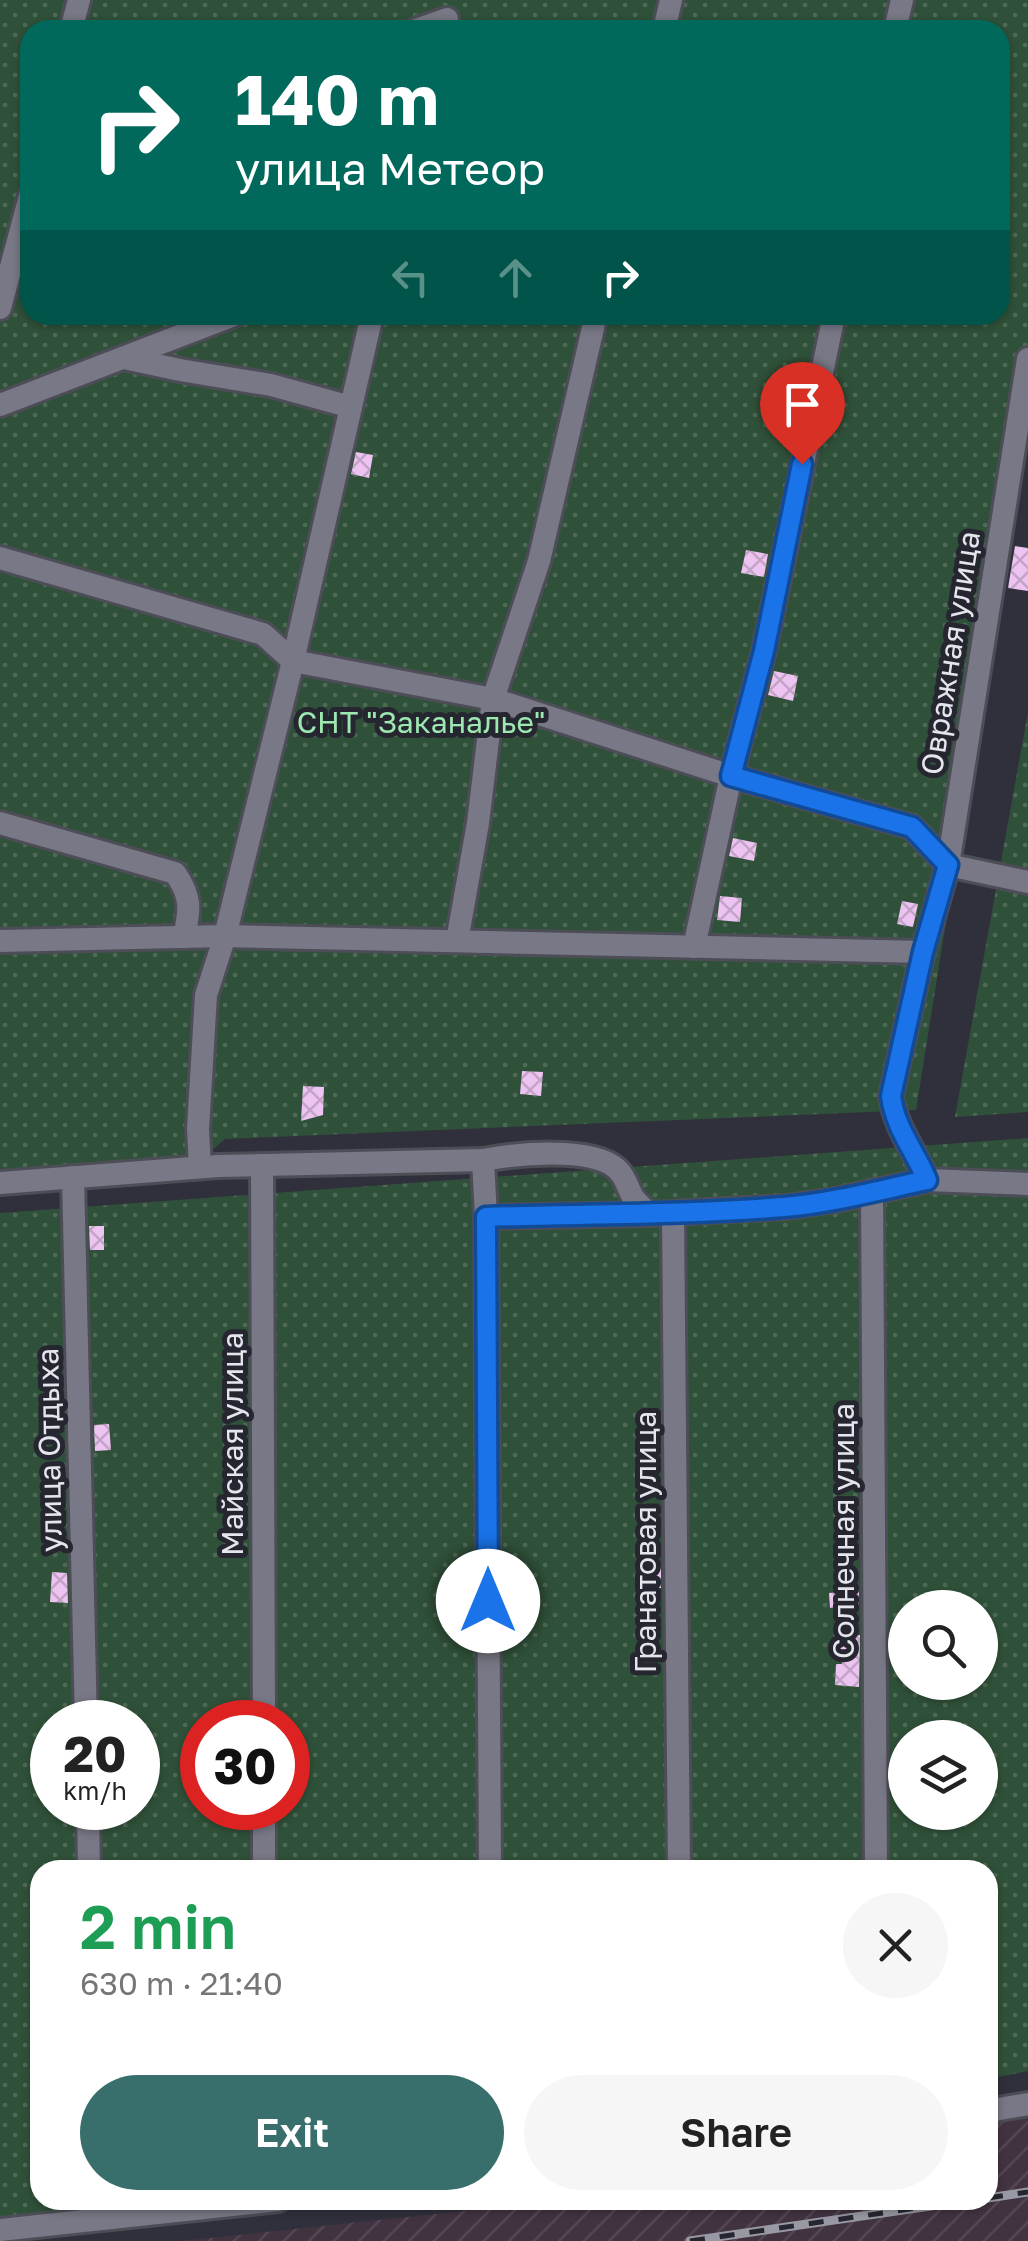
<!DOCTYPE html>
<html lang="en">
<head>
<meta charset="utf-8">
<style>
	:root { --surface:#fff; --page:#f6f6f6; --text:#222; --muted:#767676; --accent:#386f6d }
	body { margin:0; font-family:"Golos Text",sans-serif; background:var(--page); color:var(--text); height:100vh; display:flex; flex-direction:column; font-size:38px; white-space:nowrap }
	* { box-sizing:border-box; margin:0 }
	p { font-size:32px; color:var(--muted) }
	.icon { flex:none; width:55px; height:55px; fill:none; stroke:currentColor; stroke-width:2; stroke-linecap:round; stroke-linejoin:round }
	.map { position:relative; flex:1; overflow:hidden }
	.panel { position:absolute; left:30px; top:1860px; width:968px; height:350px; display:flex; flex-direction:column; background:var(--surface); border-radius:30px; box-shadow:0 2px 8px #0004 }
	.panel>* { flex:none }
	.guide { position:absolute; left:20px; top:20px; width:990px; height:305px; border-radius:30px; box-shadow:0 2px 8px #0004; background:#00695c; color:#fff; overflow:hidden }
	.controls { position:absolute; left:888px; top:1590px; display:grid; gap:20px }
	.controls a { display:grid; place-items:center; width:110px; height:110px; border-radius:50%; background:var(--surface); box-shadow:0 2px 8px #0004; font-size:50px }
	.speed { position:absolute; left:30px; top:1700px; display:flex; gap:20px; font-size:50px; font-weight:700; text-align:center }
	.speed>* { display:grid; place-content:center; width:130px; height:130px; border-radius:50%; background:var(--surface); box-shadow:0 2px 8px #0004; line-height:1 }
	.speed small { font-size:25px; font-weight:400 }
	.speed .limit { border:15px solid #d22; background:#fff; color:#111 }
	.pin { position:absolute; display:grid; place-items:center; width:85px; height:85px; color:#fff; margin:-102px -42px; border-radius:50% 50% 50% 0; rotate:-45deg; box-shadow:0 0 10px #0007 }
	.pin .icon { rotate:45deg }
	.me { position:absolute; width:110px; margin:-55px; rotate:0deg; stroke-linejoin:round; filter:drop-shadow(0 0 8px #0008) }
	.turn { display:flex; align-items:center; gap:35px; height:210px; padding:0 50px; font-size:45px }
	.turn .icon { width:130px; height:130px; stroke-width:2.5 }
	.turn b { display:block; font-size:70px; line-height:85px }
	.lanes { display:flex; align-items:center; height:95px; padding:0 50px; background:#0003; justify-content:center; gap:50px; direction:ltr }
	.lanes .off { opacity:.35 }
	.round { display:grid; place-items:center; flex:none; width:105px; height:105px; border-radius:52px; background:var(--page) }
	.summary { display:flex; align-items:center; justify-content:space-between; height:170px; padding:0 50px }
	h1 { font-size:60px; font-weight:600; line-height:75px; color:#1e9e55 }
	.primary-button { display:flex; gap:20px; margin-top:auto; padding:20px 50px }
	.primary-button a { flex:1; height:115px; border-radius:60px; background:var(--accent); color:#fff; font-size:40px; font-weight:600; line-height:115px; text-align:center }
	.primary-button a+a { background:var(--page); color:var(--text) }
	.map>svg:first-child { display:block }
</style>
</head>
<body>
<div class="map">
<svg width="1028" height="2241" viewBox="0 0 1028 2241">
	<defs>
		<pattern id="industrial-furrows" width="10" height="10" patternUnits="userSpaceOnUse" patternTransform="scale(2.5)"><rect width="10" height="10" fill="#423340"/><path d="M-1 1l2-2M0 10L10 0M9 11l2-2" fill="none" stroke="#544753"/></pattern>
		<pattern id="park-dots" width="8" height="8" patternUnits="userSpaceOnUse" patternTransform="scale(2.5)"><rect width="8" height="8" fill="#305139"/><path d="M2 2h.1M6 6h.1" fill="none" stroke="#4e6a56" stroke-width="1.8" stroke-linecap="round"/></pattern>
		<pattern id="building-cross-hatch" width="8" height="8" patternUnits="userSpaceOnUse" patternTransform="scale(2.5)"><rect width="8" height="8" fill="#edc3f2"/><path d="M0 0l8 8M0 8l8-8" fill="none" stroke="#c3a4c7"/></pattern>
	</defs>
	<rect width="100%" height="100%" fill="#30303c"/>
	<!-- industrial -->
	<polygon fill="url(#industrial-furrows)" points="1028,2118 1028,2241 182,2241 502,2207 545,2200 988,2200 988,2125"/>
	<!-- park -->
	<g fill="url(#park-dots)" fill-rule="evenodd">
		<path d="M0,0H1028V407L916,1110L225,1139L182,1177L0,1187ZM30,30H1000V315H30Z"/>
		<polygon points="1028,712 1028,1112 955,1117"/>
		<path d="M1028,1138V2071L988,2079V1870H40V2200H187L0,2217V1213ZM905,1608H980V1682H905ZM52,1722H138V1808H52ZM202,1722H288V1808H202ZM905,1738H980V1812H905Z"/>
	</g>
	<!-- building -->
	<g fill="url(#building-cross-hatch)">
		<polygon points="787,392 802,395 798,416 783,413"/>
		<polygon points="356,452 373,455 369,478 351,474"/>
		<polygon points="1015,546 1028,548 1028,591 1008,588"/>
		<polygon points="746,550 768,554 764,577 741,573"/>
		<polygon points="774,671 798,676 793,701 768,695"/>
		<polygon points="733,838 757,843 754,861 729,856"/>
		<polygon points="720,896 742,898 740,922 717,920"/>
		<polygon points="902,901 918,904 913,927 897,924"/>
		<polygon points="522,1071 543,1072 541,1096 520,1094"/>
		<polygon points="303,1086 324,1087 323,1115 301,1121"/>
		<polygon points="89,1226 104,1226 104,1250 90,1250"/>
		<polygon points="109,1424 111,1450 95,1451 94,1425"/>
		<polygon points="661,1565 661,1588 648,1589 646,1566"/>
		<polygon points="52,1572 67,1573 68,1603 50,1602"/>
		<polygon points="859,1590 859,1606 830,1608 829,1593"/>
		<polygon points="860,1635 859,1687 835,1685 836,1664 842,1664 838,1638"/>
	</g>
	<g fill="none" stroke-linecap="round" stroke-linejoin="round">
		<defs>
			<g id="minor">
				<polyline points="71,30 79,0"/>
				<polyline points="416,30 447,19"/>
				<polyline points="664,30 671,0"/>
				<polyline points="895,30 902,0"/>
				<polyline points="0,308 30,196"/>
				<polyline points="124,358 180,370 271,385 351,407"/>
				<polyline points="0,405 234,315"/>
				<polyline points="0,558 263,634 293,661 493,699 731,776 912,827 948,865 1028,882"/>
				<path d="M0,823L175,873C192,897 190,910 184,937"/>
				<polyline points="0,941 225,936 923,952"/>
				<polyline points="457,941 478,823 493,699 539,561 596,315"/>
				<polyline points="694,947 731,776 764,651 834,315"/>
				<polyline points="483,1160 486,1217 650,1214 786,1207 836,1200 927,1180 1028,1184"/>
				<polyline points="262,1165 264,1722"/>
				<polyline points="200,1167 198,1129 206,995 225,936 293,661 372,315"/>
				<polyline points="73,1177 86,1722"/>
				<path d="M927,1180C915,1151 895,1127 891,1096L923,952L948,865L1028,359"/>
				<path d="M0,1183L218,1166L483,1160C515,1154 592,1146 617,1169C626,1177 627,1187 633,1197C637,1203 644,1209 650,1214"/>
				<polyline points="872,1191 876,1870"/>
				<polyline points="673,1213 679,1870"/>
				<polyline points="486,1217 490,1870"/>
				<polyline points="88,1808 89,1870"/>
				<polyline points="264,1808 264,1870"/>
				<polyline points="988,2111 1028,2104"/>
				<polyline points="0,2230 278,2200"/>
			</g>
		</defs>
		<!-- minor casing -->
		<use href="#minor" stroke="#4d4d57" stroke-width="28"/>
		<!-- minor -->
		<use href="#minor" stroke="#787886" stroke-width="22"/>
		<defs>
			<g id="rail">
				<polyline points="988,2198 1028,2192"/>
				<polyline points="690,2241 972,2200"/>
			</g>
		</defs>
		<!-- rail casing -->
		<use href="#rail" stroke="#9999a3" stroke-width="9"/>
		<!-- rail -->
		<use href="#rail" stroke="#262631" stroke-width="5" stroke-dasharray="15" stroke-linecap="butt"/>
	</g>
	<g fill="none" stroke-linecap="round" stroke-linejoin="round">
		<defs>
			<path id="route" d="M488,1601L486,1217C585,1214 685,1215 784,1207C832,1203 880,1190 927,1180C915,1151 895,1128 891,1096L923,952L948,865L912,827L731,776L764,651L802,464"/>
		</defs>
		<!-- route casing -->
		<use href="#route" stroke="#114b97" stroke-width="25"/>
		<!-- route -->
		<use href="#route" stroke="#1a73e8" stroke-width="18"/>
	</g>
	<g text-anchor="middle" stroke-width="10" stroke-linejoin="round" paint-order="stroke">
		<!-- street labels -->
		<g font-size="30" fill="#e5e5ed" stroke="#262631">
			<text transform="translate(951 653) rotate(-81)" y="10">Овражная улица</text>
			<text transform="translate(233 1444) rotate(-90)" y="10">Майская улица</text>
			<text transform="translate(50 1450) rotate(-91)" y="10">улица Отдыха</text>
			<text transform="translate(844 1531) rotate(-90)" y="10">Солнечная улица</text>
			<text transform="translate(646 1542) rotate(-90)" y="10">Гранатовая улица</text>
		</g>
		<!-- park labels -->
		<g font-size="30" fill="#9de8b1" stroke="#262631">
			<text x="421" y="733">СНТ "Заканалье"</text>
		</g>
	</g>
</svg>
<div class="controls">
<a><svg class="icon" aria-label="search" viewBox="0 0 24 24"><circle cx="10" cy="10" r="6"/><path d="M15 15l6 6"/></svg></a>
<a><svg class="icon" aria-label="layers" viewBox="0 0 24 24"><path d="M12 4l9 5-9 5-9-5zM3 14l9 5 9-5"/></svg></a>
</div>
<div class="speed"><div>20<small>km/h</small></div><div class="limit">30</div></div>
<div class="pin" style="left:802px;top:464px;background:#d93025"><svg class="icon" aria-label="arrive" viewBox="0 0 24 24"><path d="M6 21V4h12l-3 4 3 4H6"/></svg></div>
<svg class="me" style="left:488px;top:1601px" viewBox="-20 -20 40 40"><circle r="19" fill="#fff"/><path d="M0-13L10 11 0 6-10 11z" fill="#1a73e8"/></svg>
<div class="guide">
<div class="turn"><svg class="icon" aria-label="right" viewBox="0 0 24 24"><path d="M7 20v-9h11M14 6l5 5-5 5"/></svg><div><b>140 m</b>улица Метеор</div></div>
<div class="lanes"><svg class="icon off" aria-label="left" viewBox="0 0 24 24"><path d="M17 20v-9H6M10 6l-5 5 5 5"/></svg><svg class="icon off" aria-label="ahead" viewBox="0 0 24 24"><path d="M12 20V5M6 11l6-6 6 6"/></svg><svg class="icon" aria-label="right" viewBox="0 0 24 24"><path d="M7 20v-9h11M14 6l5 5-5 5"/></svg></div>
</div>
<section class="panel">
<div class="summary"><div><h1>2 min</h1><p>630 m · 21:40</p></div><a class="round"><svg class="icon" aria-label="close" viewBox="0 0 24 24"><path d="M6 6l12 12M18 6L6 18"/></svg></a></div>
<div class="primary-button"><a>Exit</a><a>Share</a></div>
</section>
</div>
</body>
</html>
